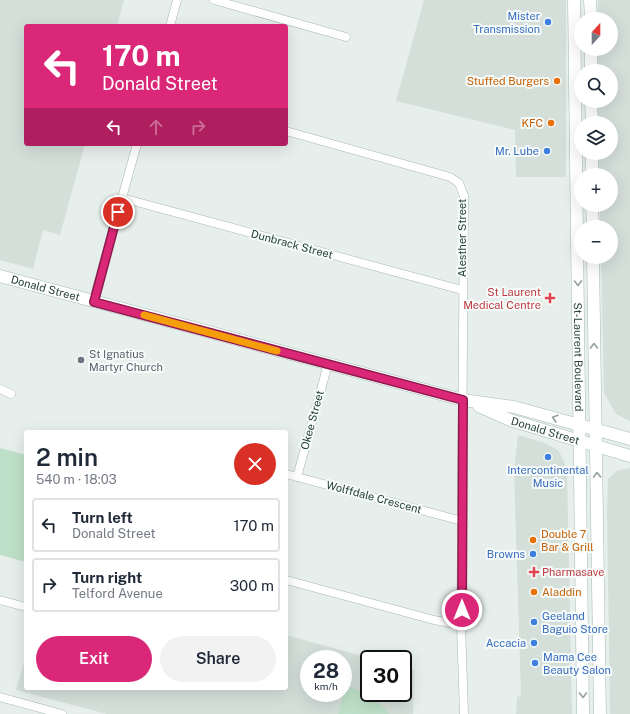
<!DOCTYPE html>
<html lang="en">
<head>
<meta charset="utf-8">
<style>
	:root { --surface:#fff; --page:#f2f2f3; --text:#1f2937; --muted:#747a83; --line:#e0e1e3; --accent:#db2777 }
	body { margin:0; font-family:"Public Sans",sans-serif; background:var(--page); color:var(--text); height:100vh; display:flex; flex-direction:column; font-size:15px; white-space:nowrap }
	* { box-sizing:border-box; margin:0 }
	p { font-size:13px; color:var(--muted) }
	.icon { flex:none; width:22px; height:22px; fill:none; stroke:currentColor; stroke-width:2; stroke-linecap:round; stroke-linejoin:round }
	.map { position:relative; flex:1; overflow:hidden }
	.details { position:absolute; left:24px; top:430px; width:264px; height:260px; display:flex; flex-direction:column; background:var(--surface); border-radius:4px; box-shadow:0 4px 16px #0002 }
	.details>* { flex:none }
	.hud { position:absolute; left:24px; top:24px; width:264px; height:122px; border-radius:4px; box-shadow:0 4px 16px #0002; background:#db2777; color:#fff; overflow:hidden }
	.needle { width:26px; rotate:21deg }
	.tools { position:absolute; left:574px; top:12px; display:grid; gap:8px }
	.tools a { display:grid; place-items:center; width:44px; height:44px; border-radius:50%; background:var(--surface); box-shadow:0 4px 16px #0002; font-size:20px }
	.speed { position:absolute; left:300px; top:650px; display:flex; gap:8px; font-size:20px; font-weight:700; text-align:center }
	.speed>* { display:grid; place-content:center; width:52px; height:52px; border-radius:50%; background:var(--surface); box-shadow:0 4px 16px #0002; line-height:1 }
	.speed small { font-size:10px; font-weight:400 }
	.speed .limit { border:2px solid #111; border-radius:6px; background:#fff; color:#111 }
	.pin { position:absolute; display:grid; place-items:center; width:34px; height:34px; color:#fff; margin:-17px; border:2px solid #fff; border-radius:50%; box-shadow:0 1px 4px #0007 }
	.me { position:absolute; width:44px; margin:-22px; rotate:0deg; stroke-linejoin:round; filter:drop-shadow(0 0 3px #0008) }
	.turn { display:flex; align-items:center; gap:14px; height:84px; padding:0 12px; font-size:18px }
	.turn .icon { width:52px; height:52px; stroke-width:2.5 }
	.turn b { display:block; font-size:28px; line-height:34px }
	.lanes { display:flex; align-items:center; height:38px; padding:0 12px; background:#0003; justify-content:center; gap:20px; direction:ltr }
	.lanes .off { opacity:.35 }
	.round { display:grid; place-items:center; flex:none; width:42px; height:42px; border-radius:21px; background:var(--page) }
	.headline { display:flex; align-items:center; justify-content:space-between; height:68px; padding:0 12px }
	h1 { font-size:24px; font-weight:600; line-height:30px }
	.primary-button { display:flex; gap:8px; margin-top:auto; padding:8px 12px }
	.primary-button a { flex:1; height:46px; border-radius:24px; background:var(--accent); color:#fff; font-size:16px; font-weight:600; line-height:46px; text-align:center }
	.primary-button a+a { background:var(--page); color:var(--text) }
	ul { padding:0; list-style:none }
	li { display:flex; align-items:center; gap:12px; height:54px; margin:0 8px 6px; padding:0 4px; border:2px solid var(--line); border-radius:4px }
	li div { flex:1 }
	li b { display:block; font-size:15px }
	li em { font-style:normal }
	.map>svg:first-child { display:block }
</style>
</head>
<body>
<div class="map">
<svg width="630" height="714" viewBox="0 0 630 714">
	<rect width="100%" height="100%" fill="#e6efeb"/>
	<!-- built -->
	<g fill="#d4dfda" fill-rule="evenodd">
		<polygon points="0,0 124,0 117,26 26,26 26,144 85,144 60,235 43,230 33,269 0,260"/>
		<polygon points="424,0 566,0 566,177 516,177 515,130 396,101"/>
		<polygon points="598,0 630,0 630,421 616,414 604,393 601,257 611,257 611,227 600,227 600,205 611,205 611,175 599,175 599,153 611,153 611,123 598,123 598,101 611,101 611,71 598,71 598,49 611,49 611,19 598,19"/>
		<polygon points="518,435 545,443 558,450 564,461 567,474 572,714 516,714 517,697 521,696 514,471"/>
		<polygon points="630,468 630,714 610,714 607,511 608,479 618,470"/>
		<path d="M286,635L373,659H369V693H403V667L414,670L413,714H107L16,690L26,656V688H286ZM309,659H343V693H309Z"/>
	</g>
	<!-- green -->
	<g fill="#bfe0c8">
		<polygon points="0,448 26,455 26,562 0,555"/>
		<path d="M346,686C366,692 376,696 389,714H338Z"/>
	</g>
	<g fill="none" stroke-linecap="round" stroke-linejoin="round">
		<defs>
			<g id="street">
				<polyline points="214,0 346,37"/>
				<polyline points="170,26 177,0"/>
				<polyline points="286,131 450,177 459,183 464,196 461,625 464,714"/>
				<polyline points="122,198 462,290"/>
				<polyline points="93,302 137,144"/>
				<polyline points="0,389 11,394"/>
				<polyline points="286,474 462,521"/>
				<polyline points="297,477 328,364"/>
				<polyline points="286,580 434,620 461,625"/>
				<polyline points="0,600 22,606"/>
				<polyline points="0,697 62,714"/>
			</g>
			<g id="secondary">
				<path id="s1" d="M574,0L583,714"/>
				<polyline points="590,0 591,19"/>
				<polyline points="591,49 591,71"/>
				<polyline points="591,101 592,123"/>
				<polyline points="592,153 592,175"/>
				<polyline points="592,205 593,227"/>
				<polyline points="593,257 600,714"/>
				<path id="s2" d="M0,276L463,400L514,407L630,439"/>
				<path id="s3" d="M479,406L510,420L630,456"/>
			</g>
		</defs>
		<!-- street casing -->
		<use href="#street" stroke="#a8b8b2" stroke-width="9"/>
		<!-- secondary casing -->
		<use href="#secondary" stroke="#a4bbb3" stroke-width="13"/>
		<!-- street -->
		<use href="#street" stroke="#fff" stroke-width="8"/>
		<!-- secondary -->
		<use href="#secondary" stroke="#fff" stroke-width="12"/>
	</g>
	<!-- one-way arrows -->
	<defs><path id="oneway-chevron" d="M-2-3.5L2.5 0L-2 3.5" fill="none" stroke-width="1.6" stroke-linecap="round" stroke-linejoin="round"/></defs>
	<g stroke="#92a09c">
		<use href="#oneway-chevron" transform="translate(578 283) rotate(89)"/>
		<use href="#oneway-chevron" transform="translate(594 346) rotate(-91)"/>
		<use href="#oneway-chevron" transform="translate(555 418) rotate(-164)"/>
		<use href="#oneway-chevron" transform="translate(597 475) rotate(-92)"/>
		<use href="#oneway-chevron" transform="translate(583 695) rotate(89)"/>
	</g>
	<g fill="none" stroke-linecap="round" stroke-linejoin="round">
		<defs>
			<polyline id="route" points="118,212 94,302 463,400 462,610"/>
		</defs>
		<!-- route casing -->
		<use href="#route" stroke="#8e194d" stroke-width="10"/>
		<!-- route -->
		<use href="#route" stroke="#db2777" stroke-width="7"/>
		<!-- slow -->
		<polyline stroke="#f59e0b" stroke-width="7" points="144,315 277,351"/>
	</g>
	<!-- markers -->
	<g fill="#3f7fe0" stroke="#f7fbf9" stroke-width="1.5">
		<circle cx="548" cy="22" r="4"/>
		<circle cx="547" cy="151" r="4"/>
		<circle cx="548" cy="457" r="4"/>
		<circle cx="533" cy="554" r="4"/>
		<circle cx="534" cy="622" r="4"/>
		<circle cx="534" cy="643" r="4"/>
		<circle cx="535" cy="663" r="4"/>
	</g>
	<g fill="#e8710a" stroke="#f7fbf9" stroke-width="1.5">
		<circle cx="557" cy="81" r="4"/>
		<circle cx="551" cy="123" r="4"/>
		<circle cx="533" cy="540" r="4"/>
		<circle cx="534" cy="592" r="4"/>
	</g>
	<g fill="#e0444e" stroke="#f7fbf9" stroke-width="1.5">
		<path d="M548 292h4v4h4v4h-4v4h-4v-4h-4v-4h4z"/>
		<path d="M532 566h4v4h4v4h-4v4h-4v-4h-4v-4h4z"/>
	</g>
	<circle fill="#6b7280" stroke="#f7fbf9" stroke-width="1.5" cx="81" cy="360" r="4"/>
	<g text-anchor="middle" stroke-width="4" stroke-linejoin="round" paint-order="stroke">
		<!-- shop labels -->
		<g font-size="11" fill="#366cbe" stroke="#f7fbf9" text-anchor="end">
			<text x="540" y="20">Mister<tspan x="540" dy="13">Transmission</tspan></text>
			<text x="539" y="155">Mr. Lube</text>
			<text x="548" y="474" text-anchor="middle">Intercontinental<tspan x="548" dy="13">Music</tspan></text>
			<text x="525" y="558">Browns</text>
			<text x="542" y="620" text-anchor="start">Geeland<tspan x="542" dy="13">Baguio Store</tspan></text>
			<text x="526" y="647">Accacia</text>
			<text x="543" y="661" text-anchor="start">Mama Cee<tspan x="543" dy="13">Beauty Salon</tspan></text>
		</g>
		<!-- food labels -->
		<g font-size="11" fill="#c56008" stroke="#f7fbf9" text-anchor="end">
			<text x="549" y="85">Stuffed Burgers</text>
			<text x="543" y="127">KFC</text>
			<text x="541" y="538" text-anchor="start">Double 7<tspan x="541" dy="13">Bar &amp; Grill</tspan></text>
			<text x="542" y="596" text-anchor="start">Aladdin</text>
		</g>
		<!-- street labels -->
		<g font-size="11" fill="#24423a" stroke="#f7fbf9">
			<text transform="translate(462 238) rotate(-90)" y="4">Alesther Street</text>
			<text transform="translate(292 244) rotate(15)" y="4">Dunbrack Street</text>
			<text dy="4" stroke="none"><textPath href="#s2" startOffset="47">Donald Street</textPath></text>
			<text dy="4" stroke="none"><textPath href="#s1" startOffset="357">St-Laurent Boulevard</textPath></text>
			<text transform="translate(312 420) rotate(-75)" y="4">Okee Street</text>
			<text dy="4" stroke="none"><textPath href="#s3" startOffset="71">Donald Street</textPath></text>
			<text transform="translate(374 497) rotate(15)" y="4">Wolffdale Crescent</text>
		</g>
		<!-- health labels -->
		<g font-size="11" fill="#be3a42" stroke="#f7fbf9" text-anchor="end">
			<text x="541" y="296">St Laurent<tspan x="541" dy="13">Medical Centre</tspan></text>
			<text x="542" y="576" text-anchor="start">Pharmasave</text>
		</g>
		<!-- worship labels -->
		<g font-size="11" fill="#5b616d" stroke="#f7fbf9" text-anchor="start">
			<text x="89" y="358">St Ignatius<tspan x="89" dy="13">Martyr Church</tspan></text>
		</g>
	</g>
</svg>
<div class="tools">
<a><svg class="needle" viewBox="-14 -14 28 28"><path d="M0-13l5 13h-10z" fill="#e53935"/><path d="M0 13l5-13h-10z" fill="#747a83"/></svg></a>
<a><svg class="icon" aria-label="search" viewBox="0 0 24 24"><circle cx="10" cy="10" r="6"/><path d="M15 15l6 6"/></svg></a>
<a><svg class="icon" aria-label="layers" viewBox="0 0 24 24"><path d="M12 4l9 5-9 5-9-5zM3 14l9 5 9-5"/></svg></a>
<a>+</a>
<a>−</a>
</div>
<div class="speed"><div>28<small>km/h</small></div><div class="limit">30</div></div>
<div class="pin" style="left:118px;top:212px;background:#d93025"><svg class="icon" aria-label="arrive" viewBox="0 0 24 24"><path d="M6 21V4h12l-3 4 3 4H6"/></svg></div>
<svg class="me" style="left:462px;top:610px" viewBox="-20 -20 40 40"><circle r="17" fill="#db2777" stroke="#fff" stroke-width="3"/><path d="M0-11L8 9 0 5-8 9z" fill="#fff"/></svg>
<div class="hud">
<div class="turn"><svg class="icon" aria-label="left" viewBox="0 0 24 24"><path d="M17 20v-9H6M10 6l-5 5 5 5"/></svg><div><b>170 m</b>Donald Street</div></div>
<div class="lanes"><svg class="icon" aria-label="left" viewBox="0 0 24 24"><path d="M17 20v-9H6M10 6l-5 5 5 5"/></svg><svg class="icon off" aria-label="ahead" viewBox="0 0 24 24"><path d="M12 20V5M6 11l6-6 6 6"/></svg><svg class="icon off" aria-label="right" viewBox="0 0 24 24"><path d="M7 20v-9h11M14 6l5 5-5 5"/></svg></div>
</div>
<section class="details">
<div class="headline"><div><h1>2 min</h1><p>540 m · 18:03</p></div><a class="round" style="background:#d93025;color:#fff"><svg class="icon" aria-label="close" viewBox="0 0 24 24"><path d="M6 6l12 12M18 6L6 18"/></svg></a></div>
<ul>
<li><svg class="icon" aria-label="left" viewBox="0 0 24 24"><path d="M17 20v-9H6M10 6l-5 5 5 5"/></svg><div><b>Turn left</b><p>Donald Street</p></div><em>170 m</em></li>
<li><svg class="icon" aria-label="right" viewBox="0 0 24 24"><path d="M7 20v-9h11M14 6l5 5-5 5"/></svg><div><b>Turn right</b><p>Telford Avenue</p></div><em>300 m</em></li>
</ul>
<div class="primary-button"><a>Exit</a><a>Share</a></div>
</section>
</div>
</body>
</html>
